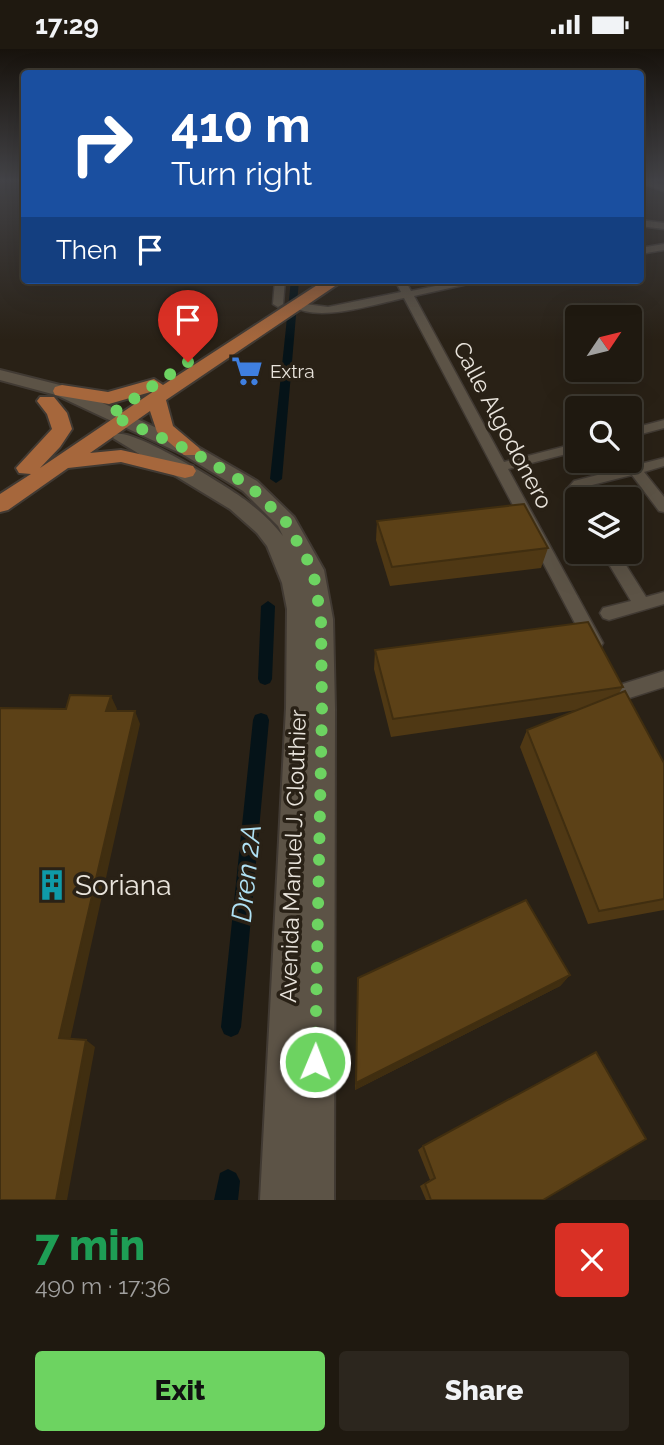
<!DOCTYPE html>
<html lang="en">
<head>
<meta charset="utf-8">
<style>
	:root { --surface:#1f1910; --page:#2c261e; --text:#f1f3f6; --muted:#a1a09f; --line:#3c3830; --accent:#6dd361 }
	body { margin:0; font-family:Raleway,sans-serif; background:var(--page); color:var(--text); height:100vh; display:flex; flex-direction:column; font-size:26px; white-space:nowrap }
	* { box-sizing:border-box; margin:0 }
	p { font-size:23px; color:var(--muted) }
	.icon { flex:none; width:38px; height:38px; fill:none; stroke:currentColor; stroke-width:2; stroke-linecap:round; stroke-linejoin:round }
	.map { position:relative; height:1151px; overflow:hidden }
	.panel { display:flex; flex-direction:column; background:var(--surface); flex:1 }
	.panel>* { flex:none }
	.guide { position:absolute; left:21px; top:21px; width:623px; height:214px; border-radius:7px; box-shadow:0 7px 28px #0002,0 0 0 2px var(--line); background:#1a4fa0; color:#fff; overflow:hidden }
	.needle { width:46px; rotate:55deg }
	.buttons { position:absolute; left:565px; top:256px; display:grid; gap:14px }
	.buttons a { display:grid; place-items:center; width:77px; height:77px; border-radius:7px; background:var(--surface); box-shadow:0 7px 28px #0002,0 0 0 2px var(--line); font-size:35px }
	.pin { position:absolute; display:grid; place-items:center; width:60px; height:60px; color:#fff; margin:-72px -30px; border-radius:50% 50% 50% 0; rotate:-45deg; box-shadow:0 0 7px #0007 }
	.pin .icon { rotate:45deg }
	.me { position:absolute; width:77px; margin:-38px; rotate:1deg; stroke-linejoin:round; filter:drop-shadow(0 0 5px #0008) }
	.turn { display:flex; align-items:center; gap:24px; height:147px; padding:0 35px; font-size:32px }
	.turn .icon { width:91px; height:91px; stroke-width:2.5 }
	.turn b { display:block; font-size:49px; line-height:60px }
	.then { display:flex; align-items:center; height:66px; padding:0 35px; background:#0003; gap:14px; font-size:26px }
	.round { display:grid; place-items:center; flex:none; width:74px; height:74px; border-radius:7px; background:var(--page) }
	.headline { display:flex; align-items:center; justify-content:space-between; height:119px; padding:0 35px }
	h1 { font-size:42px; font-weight:800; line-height:52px; color:#1e9e55 }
	.button { display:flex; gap:14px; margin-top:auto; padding:14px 35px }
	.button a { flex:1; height:80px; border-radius:7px; background:var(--accent); color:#111; font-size:28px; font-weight:800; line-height:80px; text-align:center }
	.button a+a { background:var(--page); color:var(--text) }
	.status { display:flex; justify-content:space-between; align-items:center; height:49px; padding:0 35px; background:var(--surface); direction:ltr }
	.status svg { height:19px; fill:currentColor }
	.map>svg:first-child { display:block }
</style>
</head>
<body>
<div class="status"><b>17:29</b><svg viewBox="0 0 49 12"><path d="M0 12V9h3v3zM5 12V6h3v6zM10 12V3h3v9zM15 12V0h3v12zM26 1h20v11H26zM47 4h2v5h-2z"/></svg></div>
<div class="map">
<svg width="664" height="1151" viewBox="0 0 664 1151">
	<rect width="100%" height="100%" fill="#292116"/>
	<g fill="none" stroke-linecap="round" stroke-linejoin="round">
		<!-- canal -->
		<g fill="#051318" fill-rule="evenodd">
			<polygon points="291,231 299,231 282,430 276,434 270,430"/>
			<polygon points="268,552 275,557 272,630 270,634 265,636 260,634 258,630 261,557"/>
			<polygon points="261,664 267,666 269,671 241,978 238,985 231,988 224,985 221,978 253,671 255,666"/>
			<polygon points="228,1120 236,1124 240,1132 238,1151 214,1151 220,1124"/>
		</g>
		<defs>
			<g id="minor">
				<polygon points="640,130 664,136 664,142 640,134"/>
				<polygon points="664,195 664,201 640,205 640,199"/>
				<polygon points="275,231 285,231 283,255 278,258 273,255"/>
				<path d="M395,231H405L411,242L465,231H486L414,247L504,413L578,394V402L508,420L603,594L600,599H588L404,249C376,255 317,274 293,257L298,254L328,258L401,243Z"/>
				<polygon points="664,371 664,379 630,388 630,380"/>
				<polygon points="664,409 664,417 644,423 664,448 664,463 659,462 632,426 584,438 581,442 584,450 578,450 578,458 573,456 566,441 574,432"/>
				<polygon points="601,502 617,502 646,548 664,543 664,555 609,571 603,569 600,564 603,559 631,552"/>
				<polygon points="664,622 664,638 620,652 613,650 611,644 613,638"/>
			</g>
			<polygon id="tertiary" points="640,171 664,174 664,180 640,177"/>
			<path id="secondary" d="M0,321L68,338L198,398L257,432L294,468L324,521L333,570L335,660L334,1151H260L286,659L287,560L282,534L267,497L257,484L230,460L113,389L116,385C135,380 225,436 244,450C259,461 272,473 283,487L278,477L243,442L184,406L56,346L0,331Z"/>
			<polygon id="primary" points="325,231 344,231 166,351 173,377 198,398 201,402 198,406 184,406 157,383 150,362 90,404 121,401 193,417 196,422 193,427 185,429 121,413 68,419 8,461 0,463 0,445 31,425 19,424 16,419 52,380 47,365 37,352 40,348 54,348 67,364 72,380 60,398 40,419 154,342 109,355 55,346 53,342 55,338 62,336 108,343 154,330 163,336"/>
		</defs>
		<!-- minor casing -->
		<use href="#minor" stroke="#413a33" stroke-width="3"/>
		<!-- tertiary casing -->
		<use href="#tertiary" stroke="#413a33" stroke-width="3"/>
		<!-- secondary casing -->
		<use href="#secondary" stroke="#413a33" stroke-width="4"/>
		<!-- primary casing -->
		<use href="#primary" stroke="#413a33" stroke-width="4"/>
		<!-- minor -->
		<use href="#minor" fill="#5c5346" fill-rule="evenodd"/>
		<!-- tertiary -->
		<use href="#tertiary" fill="#5c5346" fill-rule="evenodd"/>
		<!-- secondary -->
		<use href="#secondary" fill="#5c5346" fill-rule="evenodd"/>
		<!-- primary -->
		<use href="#primary" fill="#a6673c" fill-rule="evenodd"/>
	</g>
	<!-- wall -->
	<g fill="#4f3814">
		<polygon points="377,472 548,499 541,519 390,537 376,491"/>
		<polygon points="375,601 623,638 619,644 664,714 664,861 588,875 520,698 527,681 577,661 391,688 374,620"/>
		<polygon points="570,926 560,937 355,1041 358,929"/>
		<polygon points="423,1097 543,1151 426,1151 420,1137 430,1131 418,1101"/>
	</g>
	<!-- shaded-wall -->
	<g fill="#402e10">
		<polygon points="111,647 117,660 112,675 106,662"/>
		<polygon points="135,662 140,675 69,996 59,989"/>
		<polygon points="570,926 560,937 355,1041 356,1034"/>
		<polygon points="86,991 95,998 67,1151 56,1151"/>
	</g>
	<!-- building -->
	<g fill="#5c4117" stroke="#402e10" stroke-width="2">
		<polygon points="524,455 548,499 392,518 377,472"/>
		<polygon points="588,573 623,638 393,670 375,601"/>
		<polygon points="625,642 664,714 664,850 599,862 527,681"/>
		<polygon points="70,646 111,647 106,662 135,662 59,989 86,991 56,1151 0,1151 0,659 66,660"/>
		<polygon points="526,851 570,926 356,1034 358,929"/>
		<polygon points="596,1003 646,1090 543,1151 431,1151 425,1135 435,1129 423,1097"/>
	</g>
	<!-- sky -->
	<linearGradient id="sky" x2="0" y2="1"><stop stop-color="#17120c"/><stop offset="0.45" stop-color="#434347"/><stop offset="1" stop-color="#434347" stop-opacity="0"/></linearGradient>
	<rect width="664" height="291" fill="url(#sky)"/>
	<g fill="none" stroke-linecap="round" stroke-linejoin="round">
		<!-- route -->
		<polyline stroke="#6dd361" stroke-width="12" stroke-dasharray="0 21.6" points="188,313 110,366 191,402 250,437 286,473 313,521 321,570 322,660 315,1013"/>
	</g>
	<!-- icons -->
	<defs>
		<symbol id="supermarket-bare" viewBox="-9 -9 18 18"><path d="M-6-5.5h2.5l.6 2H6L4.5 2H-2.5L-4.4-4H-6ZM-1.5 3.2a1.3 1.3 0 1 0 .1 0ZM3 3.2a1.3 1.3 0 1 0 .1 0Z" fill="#3f7fe0" stroke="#292116" stroke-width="2.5" paint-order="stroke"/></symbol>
		<symbol id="building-bare" viewBox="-9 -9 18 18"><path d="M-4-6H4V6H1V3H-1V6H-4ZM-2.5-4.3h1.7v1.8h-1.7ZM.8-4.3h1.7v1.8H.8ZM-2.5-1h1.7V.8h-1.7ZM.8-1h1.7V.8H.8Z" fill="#0f9aa8" stroke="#292116" stroke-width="2.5" paint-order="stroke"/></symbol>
	</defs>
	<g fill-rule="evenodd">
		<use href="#supermarket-bare" x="225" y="300" width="44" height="44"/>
		<use href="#building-bare" x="30" y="814" width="44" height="44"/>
	</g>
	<g text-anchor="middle" stroke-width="7" stroke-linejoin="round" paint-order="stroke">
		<!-- far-poi labels -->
		<g font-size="19" fill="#e9e4dc" stroke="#292116" text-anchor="start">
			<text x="270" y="329">Extra</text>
		</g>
		<!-- street labels -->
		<g font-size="23" fill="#e9e4dc" stroke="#292116">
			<text transform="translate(503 376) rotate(62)" y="8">Calle Algodonero</text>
			<text transform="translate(293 807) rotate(-88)" y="8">Avenida Manuel J. Clouthier</text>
		</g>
		<!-- near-water labels -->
		<g font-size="28" font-style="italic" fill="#b0e2f5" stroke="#292116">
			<text transform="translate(246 824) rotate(-84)" y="10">Dren 2A</text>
		</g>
		<!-- near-poi labels -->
		<g font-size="28" fill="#e9e4dc" stroke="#292116" text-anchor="start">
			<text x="75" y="846">Soriana</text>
		</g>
	</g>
</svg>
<div class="buttons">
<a><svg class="needle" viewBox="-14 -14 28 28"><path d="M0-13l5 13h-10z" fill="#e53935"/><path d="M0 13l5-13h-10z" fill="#a1a09f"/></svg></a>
<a><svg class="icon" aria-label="search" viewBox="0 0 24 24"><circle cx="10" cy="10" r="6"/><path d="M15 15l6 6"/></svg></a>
<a><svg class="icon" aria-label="layers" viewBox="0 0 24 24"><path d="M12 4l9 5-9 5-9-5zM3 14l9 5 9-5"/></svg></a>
</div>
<div class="pin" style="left:188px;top:313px;background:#d93025"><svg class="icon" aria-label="arrive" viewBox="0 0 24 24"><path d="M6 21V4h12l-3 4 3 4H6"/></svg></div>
<svg class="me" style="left:315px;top:1013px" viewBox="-20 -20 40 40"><circle r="17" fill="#6dd361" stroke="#fff" stroke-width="3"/><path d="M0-11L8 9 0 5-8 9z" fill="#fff"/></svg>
<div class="guide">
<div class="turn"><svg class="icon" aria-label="right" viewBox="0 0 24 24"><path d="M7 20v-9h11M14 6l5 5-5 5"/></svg><div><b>410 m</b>Turn right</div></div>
<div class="then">Then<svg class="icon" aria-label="arrive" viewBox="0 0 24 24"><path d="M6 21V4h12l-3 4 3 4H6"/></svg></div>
</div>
</div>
<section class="panel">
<div class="headline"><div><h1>7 min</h1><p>490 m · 17:36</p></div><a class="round" style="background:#d93025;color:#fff"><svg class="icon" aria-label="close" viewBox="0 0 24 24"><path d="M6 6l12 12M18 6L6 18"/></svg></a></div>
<div class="button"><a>Exit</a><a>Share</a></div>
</section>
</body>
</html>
